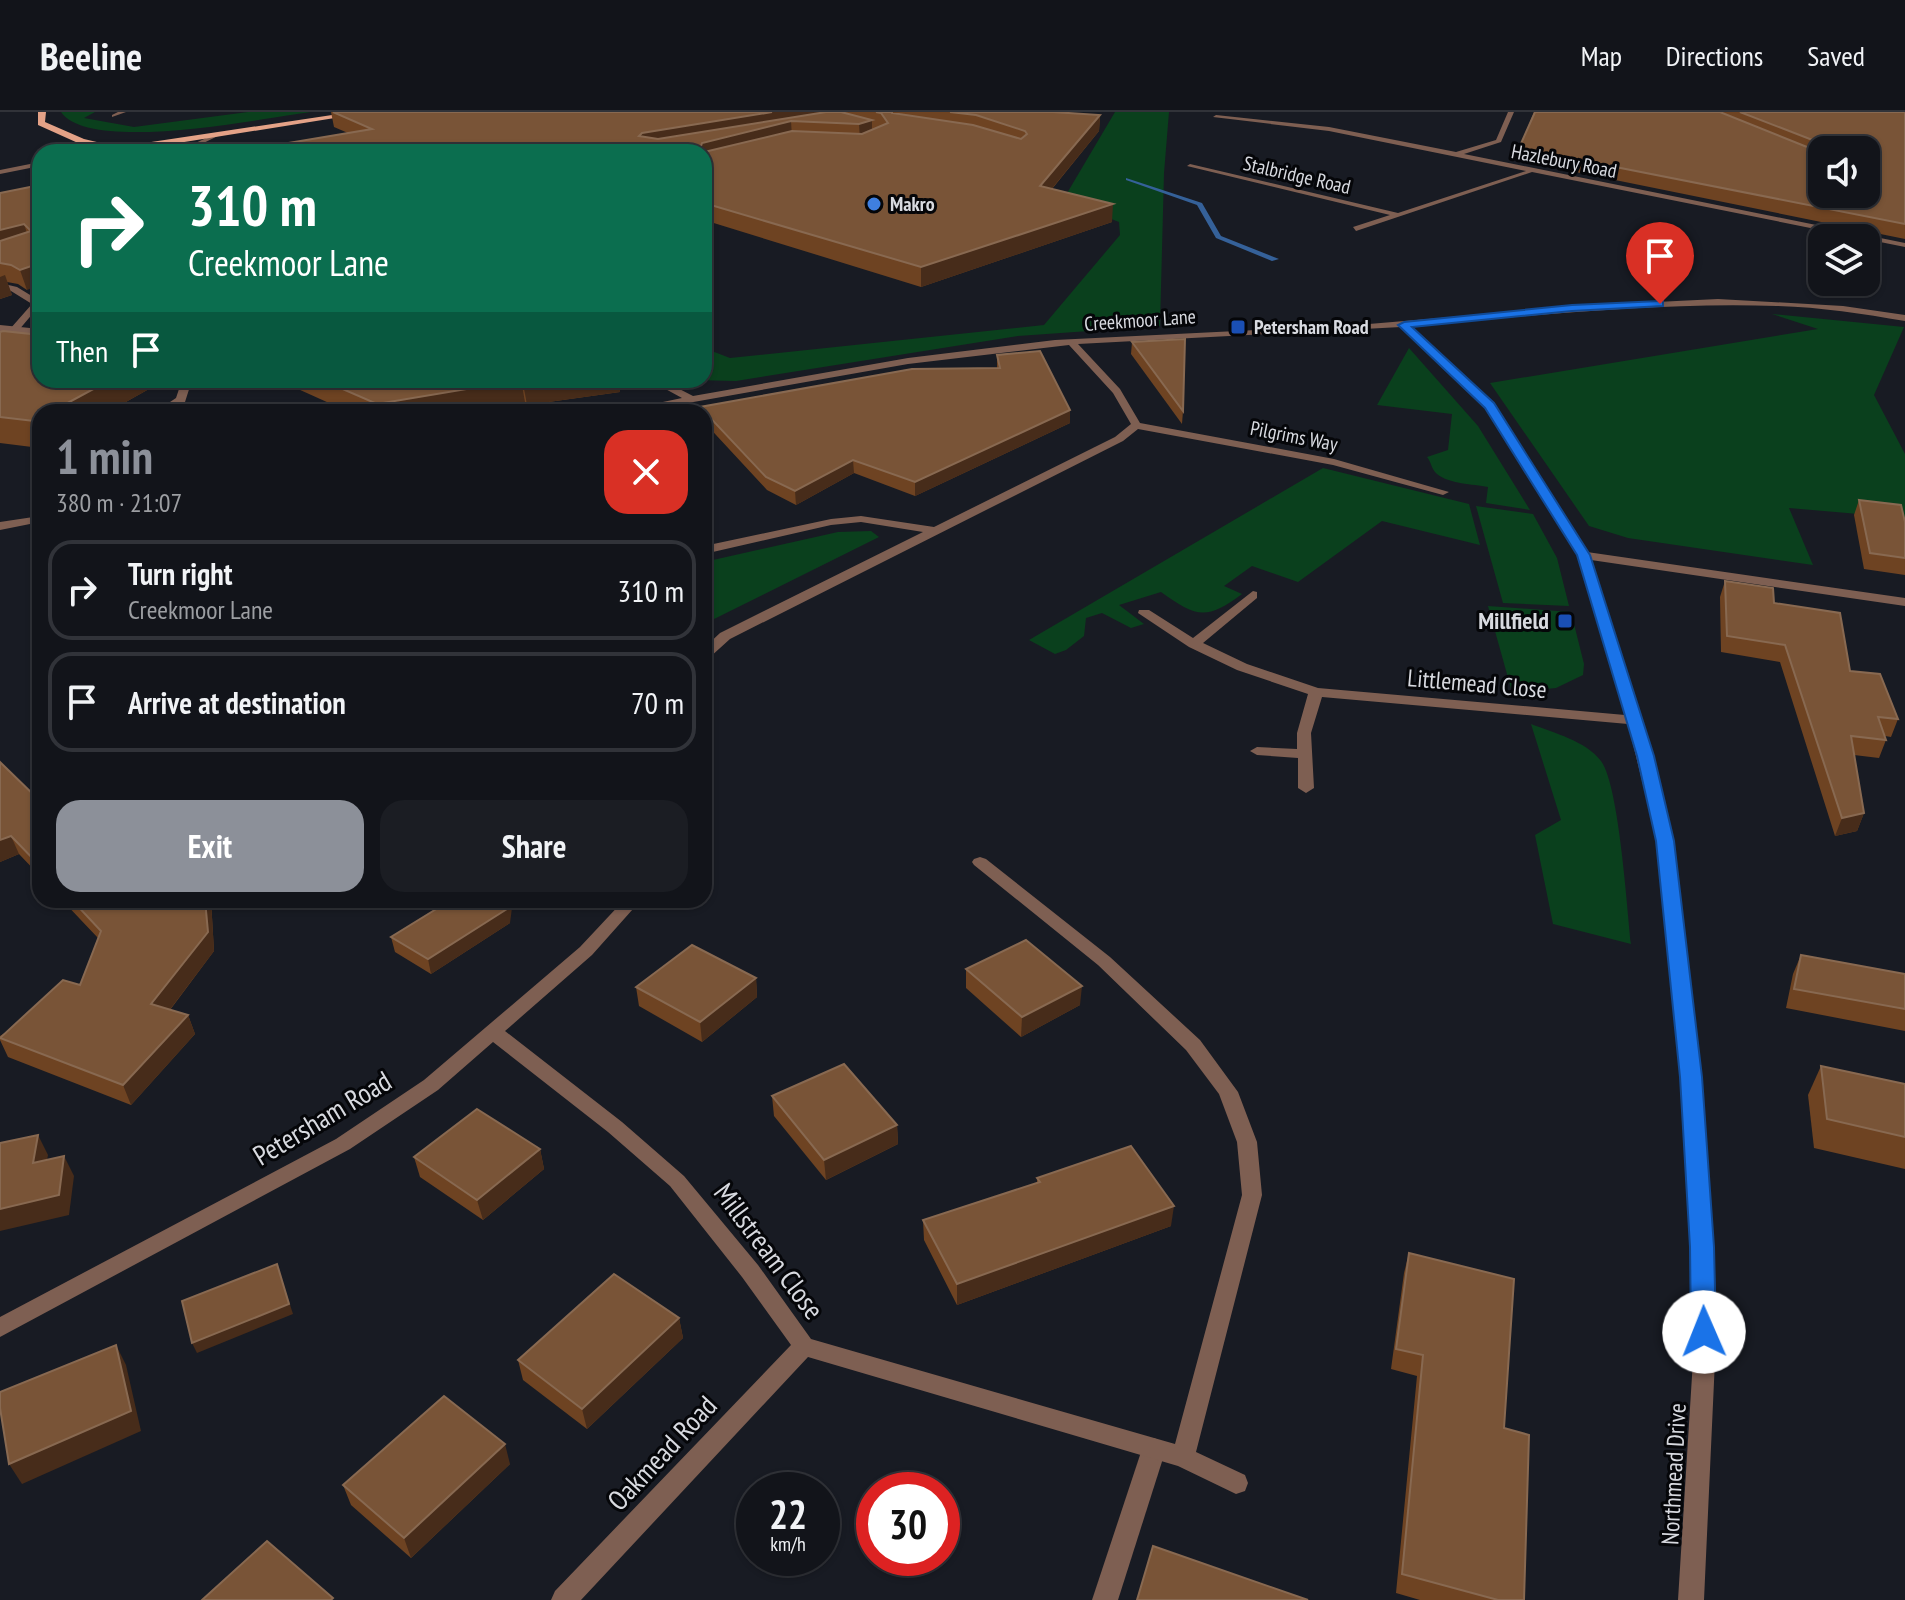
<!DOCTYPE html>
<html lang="en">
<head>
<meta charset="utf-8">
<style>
	:root { --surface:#12141a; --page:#1b1d23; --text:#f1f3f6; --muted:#9c9ea2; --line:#313339; --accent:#8c9099 }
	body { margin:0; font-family:"PT Sans Narrow",sans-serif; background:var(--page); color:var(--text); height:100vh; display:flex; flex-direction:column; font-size:30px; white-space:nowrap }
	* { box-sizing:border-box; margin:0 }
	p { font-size:26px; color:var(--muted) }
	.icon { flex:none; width:44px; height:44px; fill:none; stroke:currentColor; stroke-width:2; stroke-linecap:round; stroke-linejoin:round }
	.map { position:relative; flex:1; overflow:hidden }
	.sheet { position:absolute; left:32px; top:292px; width:680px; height:504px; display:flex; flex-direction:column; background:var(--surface); border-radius:24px; box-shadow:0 2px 6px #0004,0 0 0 2px var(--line) }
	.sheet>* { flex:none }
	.top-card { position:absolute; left:32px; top:32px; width:680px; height:244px; border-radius:24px; box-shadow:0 2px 6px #0004,0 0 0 2px var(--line); background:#0b6e4f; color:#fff; overflow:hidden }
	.controls { position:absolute; left:1808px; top:24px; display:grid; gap:16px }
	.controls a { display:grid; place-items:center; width:72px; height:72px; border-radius:16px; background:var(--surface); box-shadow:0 2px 6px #0004,0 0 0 2px var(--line); font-size:40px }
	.speed { position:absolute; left:736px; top:1360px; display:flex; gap:16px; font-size:40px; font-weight:700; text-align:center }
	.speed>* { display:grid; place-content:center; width:104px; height:104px; border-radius:50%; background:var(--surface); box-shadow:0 2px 6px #0004,0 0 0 2px var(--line); line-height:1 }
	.speed small { font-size:20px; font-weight:400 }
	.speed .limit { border:12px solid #d22; background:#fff; color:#111 }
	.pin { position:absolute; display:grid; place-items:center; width:68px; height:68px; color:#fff; margin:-82px -34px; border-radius:50% 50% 50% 0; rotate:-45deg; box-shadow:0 0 8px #0007 }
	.pin .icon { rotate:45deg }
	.me { position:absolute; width:88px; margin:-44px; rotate:359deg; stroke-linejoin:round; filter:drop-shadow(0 0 6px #0008) }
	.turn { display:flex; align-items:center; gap:28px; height:168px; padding:0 24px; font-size:36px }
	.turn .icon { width:104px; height:104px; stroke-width:2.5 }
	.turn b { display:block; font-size:56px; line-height:68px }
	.then { display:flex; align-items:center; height:76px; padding:0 24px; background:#0003; gap:16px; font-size:30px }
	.round { display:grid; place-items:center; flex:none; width:84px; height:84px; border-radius:24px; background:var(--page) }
	.overview { display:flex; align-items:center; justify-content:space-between; height:136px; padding:0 24px }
	h1 { font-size:48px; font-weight:700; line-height:60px; color:var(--accent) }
	.button { display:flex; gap:16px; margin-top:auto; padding:16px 24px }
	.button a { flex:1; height:92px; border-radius:24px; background:var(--accent); color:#fff; font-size:32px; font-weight:700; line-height:92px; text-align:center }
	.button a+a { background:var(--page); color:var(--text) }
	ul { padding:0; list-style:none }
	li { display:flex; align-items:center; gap:24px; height:100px; margin:0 16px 12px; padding:0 8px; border:4px solid var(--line); border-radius:24px }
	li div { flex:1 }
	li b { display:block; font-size:30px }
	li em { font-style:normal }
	header { display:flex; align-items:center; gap:48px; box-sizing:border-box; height:112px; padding:0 40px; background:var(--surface); border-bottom:2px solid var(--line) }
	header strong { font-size:38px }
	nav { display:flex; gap:44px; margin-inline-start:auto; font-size:28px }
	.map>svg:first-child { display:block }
</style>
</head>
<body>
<header>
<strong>Beeline</strong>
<nav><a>Map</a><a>Directions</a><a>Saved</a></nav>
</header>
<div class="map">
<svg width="1905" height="1488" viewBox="0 0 1905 1488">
	<rect width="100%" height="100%" fill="#181b23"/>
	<!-- green -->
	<g fill="#0a401d">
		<path d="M61,0H95L84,6L134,15L248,0H311C263,6 90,42 61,0Z"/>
		<polygon points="1115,0 1169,0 1164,61 1160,214 1018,224 736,269 693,268 704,268 704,236 730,246 1044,213 1120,123 1119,110 1063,88"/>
		<polygon points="1772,202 1904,215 1874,283 1905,342 1905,406 1789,396 1813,453 1628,426 1589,414 1490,271 1818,217"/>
		<path d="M1409,236L1478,314L1530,398L1486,391L1488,375C1473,372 1449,372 1437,362C1431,357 1432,351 1427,345L1448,338L1452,302L1377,293Z"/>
		<path d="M1323,356L1469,392L1480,433L1382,409L1298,470L1252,454L1224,474L1242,482C1206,509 1196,505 1161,480L1119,493L1144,512L1131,516L1102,501L1086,506L1084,524L1066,538L1055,542L1029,528Z"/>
		<polygon points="1476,394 1533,402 1557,446 1569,494 1503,491"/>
		<polygon points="871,419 879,425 704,512 704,450 838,420"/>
		<polygon points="1488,494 1571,500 1584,552 1583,563 1556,576 1512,580"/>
		<path d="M1531,612C1554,621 1586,629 1601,649C1619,673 1627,796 1631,832L1553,812L1535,723L1561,708Z"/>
	</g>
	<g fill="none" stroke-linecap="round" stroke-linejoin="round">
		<!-- stream -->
		<polygon fill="#356199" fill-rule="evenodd" points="1126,66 1202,91 1221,124 1279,147 1272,149 1216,126 1197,93 1126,68"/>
		<!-- service -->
		<g fill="#7e5f52" fill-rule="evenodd">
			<polygon points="118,0 126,0 112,5 112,3"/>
			<polygon points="0,171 17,175 40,189 40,193 18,219 10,217 32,192 11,179 0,177"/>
			<polygon points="182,268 192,268 185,290 167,300 155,300 176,286"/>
			<polygon points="1154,1326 1162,1330 1166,1337 1118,1488 1092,1488 1142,1337 1146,1330"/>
		</g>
		<!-- minor -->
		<g fill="#7e5f52" fill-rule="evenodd">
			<polygon points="1508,0 1514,0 1501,30 1464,42 1905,131 1905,135 1532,60 1356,119 1353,115 1390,103 1187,54 1190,52 1398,101 1526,59 1329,19 1213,5 1216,3 1329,15 1456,40 1496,28"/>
			<polygon points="217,21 222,22 185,40 176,40"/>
			<path d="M1718,187L1843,194L1905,203V209C1863,202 1820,195 1777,194C1655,190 1533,204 1411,214L1494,292L1587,440L1905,486V494L1591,448L1652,644L1673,729L1700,965L1713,1135L1715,1248L1704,1488H1678L1693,1248L1691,1135L1682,965L1657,729L1628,612L1322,585L1311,621L1314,676L1306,681L1298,676V646L1257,643L1250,639L1257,635L1297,637V621L1308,582L1237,558L1189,535L1138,501L1139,498H1149L1193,526L1253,479L1257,480V486L1203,531L1247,552L1318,576L1625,603L1577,443L1486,296L1401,215L1078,232L1120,277L1140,311L1334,347L1449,380L1443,383L1333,353L1138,317L1123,329L730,527L709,546L704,547V536L720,521L923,420L861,410L831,413L704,442V434L831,407L861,404L934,415L1115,325L1131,312L1113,281L1069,233L908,252L637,300H615L682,286L649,268H662L693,284L908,246L1055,228L1357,213L1594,193Z"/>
			<polygon points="0,213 40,217 40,223 0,219"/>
			<polygon points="40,404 40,410 0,418 0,410"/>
			<polygon points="980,745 986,747 1110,845 1200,928 1238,980 1257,1030 1262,1083 1196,1340 1245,1363 1248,1371 1245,1379 1236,1382 1178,1354 808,1245 581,1488 551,1488 555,1479 791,1233 742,1165 670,1074 608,1020 493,930 438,978 350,1037 0,1225 0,1205 336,1027 424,968 580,835 624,788 641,788 592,843 505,919 622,1010 684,1064 758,1153 811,1227 1175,1332 1242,1083 1237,1030 1219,982 1186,938 1098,853 974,753 972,750 974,747"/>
		</g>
		<!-- tertiary -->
		<polygon fill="#7e5f52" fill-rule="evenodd" points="40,50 40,54 0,62 0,58"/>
		<!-- primary -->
		<polygon fill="#e4a287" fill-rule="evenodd" points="38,0 46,0 45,10 84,27 118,35 352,0 372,0 122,40 78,31 38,13"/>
	</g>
	<!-- wall -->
	<g fill="#6e4322" fill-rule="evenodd">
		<polygon points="331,0 1053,0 1100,3 1099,19 1052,77 1112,110 921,175 704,108 704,40 348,21 334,15"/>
		<path d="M1534,0H1905V127L1516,48L1519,36ZM1822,38H1866L1822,82Z"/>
		<polygon points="40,73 27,178 18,172 7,170 12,183 0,187 0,81"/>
		<polygon points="0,220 40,268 165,268 108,300 40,300 40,336 0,331"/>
		<polygon points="1132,230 1183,299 1182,312 1131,242"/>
		<polygon points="997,243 1070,298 1070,311 915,384 854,361 796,393 767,378 704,310 704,300 701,300 700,295 997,256"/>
		<polygon points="278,268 619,268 620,280 527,293 525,290 468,300 349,300"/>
		<polygon points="1859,388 1905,410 1905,463 1864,457 1854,403"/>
		<polygon points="1725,469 1774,491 1850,559 1898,607 1891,625 1885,624 1886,628 1879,646 1854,643 1864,701 1857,719 1835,724 1780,550 1721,540 1720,485"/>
		<polygon points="0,650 40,689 40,764 19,742 0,750"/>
		<polygon points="62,788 211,788 214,839 170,898 188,903 195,922 131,993 8,945 0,928 0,924 80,873 98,826"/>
		<polygon points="510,811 431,862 395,840 391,825"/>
		<polygon points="1801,843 1905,862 1905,919 1786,896 1793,862"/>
		<polygon points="966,857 1080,893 1021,925 966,876"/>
		<polygon points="756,866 757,885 702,930 639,894 636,875"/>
		<polygon points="1821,954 1905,972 1905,1057 1814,1036 1808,983"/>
		<polygon points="772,984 897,1013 898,1032 826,1068 774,1004"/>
		<polygon points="540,1037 544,1057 483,1108 420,1065 414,1045"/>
		<polygon points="1037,1066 1171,1114 957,1193 924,1128 923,1108 1037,1071"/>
		<polygon points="1409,1141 1504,1316 1524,1488 1420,1488 1396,1481 1417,1264 1391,1257 1404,1161"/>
		<polygon points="679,1206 683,1226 587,1317 523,1268 518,1248"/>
		<polygon points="510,1352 411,1446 351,1393 343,1373"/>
	</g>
	<!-- shaded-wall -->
	<g fill="#472c1a">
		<polygon points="772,0 821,0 822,8 791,9 792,25 704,47 644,37 639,24 642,21"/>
		<polygon points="1100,3 1099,19 1040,91 1040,74"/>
		<polygon points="872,8 872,24 860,28 859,12"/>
		<polygon points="1113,92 1112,110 921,175 921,155"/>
		<polygon points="24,112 30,130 0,139 0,118"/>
		<polygon points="40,151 40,173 27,178 20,158"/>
		<polygon points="5,163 12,183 0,187 0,165"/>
		<polygon points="110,268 165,268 108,300 51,300"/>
		<polygon points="521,268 525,290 468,300 379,300 377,292"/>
		<polygon points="544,268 619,268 620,280 527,293 523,271"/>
		<polygon points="1070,298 1070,311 915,384 915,370"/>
		<polygon points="40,306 40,326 34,309"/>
		<polygon points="853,348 854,361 796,393 795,379"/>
		<polygon points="1864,701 1857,719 1835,724 1842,706"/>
		<polygon points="11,724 19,742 0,750 0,728"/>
		<polygon points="205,788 211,788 214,839 159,912 151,892"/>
		<polygon points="508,788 513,788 510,811 431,862 428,847"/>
		<polygon points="756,866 757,885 702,930 700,910"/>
		<polygon points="1082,874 1080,893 1021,925 1022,905"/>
		<polygon points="188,903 195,922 131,993 123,973"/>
		<polygon points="897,1013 898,1032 826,1068 824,1048"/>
		<polygon points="38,1023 48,1043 43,1071 33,1051"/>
		<polygon points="540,1037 544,1057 483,1108 477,1088"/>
		<polygon points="64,1044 74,1064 69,1103 0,1119 0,1097"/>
		<polygon points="1174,1094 1171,1114 957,1193 957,1172"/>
		<polygon points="277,1152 293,1202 197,1241 192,1231"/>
		<polygon points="679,1206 683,1226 587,1317 582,1297"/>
		<polygon points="116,1233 126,1253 141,1319 22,1372 9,1352"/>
		<polygon points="505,1332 510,1352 411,1446 404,1426"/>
	</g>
	<!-- building -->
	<g fill="#795437" stroke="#886951" stroke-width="2">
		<polygon points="333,0 772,0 642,21 639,24 658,27 826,0 841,0 872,8 859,12 791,9 702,31 700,37 703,40 234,40 372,17"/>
		<polygon points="876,0 892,0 892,1 973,13 1021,27 1027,22 1025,19 976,3 950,0 1053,0 1100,3 1040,74 1113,92 921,155 704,91 704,40 792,19 862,22 888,11 881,1"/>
		<polygon points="1535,0 1720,0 1822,41 1822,82 1866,82 1866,38 1829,38 1828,34 1740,0 1905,0 1905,112 1519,36"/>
		<polygon points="40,73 40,151 20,158 11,153 0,151 0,129 31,119 24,112 0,118 0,81"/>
		<polygon points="3,219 40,223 40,268 110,268 51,300 40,300 40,306 34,309 0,305 0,220"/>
		<polygon points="1185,227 1183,299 1132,230"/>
		<polygon points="1040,239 1070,298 915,370 853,348 795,379 766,365 700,295 912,257 1000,256 997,243"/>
		<polygon points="322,268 544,268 523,271 521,268 377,292"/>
		<polygon points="1859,388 1901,393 1905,410 1905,446 1870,441"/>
		<polygon points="1725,469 1773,476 1774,491 1840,501 1850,559 1880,562 1898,607 1878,605 1886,628 1851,624 1864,701 1842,706 1785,533 1727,524"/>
		<polygon points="0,650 40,689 40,754 11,724 0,728"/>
		<polygon points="72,788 205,788 208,820 151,892 188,903 123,973 0,926 63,868 80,873 101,819"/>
		<polygon points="451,788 508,788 507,797 428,847 391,825"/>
		<polygon points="1026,828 1082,874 1022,905 966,857"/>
		<polygon points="692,833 756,866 700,910 636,875"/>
		<polygon points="1801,843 1905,862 1905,897 1794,877"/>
		<polygon points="844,952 897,1013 824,1048 772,984"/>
		<polygon points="1821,954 1905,972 1905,1025 1827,1007"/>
		<polygon points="477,997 540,1037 477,1088 414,1045"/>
		<polygon points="38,1023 33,1051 64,1044 59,1083 0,1097 0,1031"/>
		<polygon points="1131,1034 1174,1094 957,1172 923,1108 1040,1070 1037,1066"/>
		<polygon points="1409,1141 1514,1167 1504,1316 1529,1323 1524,1488 1498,1488 1402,1462 1423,1243 1396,1237"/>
		<polygon points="277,1152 289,1192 192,1231 182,1189"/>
		<polygon points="614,1162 679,1206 582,1297 518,1248"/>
		<polygon points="116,1233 131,1299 9,1352 0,1296 0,1280"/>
		<polygon points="444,1284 505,1332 404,1426 343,1373"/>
		<polygon points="267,1429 333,1486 331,1488 202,1488"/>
		<polygon points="1153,1434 1308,1488 1137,1488"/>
	</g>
	<!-- route -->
	<polygon fill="#1a73e8" stroke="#114b97" stroke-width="2" points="1660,189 1663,189 1663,194 1572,199 1412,215 1494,291 1590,443 1654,644 1674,729 1702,965 1714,1135 1716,1220 1713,1227 1704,1230 1695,1227 1691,1220 1690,1135 1680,965 1656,729 1637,644 1577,443 1485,296 1398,213 1404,210 1572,193"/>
	<!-- markers -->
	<circle fill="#3f7fe0" stroke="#050609" stroke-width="3" cx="874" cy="92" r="8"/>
	<g fill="#1a4fb4" stroke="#050609" stroke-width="3">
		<rect x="1230" y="207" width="16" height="16" rx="4"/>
		<rect x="1557" y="501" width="16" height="16" rx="4"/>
	</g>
	<g text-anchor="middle" stroke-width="6" stroke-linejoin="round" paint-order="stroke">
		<!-- far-street labels -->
		<g font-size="20" fill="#d8dae0" stroke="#050609">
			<text transform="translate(1564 49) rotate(11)" y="7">Hazlebury Road</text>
			<text transform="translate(1297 63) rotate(13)" y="7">Stalbridge Road</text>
			<text transform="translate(1140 208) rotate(-4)" y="7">Creekmoor Lane</text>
			<text transform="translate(1294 324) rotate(11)" y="7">Pilgrims Way</text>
		</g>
		<!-- far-poi labels -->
		<g font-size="20" font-weight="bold" fill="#d8dae0" stroke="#050609" text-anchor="start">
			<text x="890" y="99">Makro</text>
			<text x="1254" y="222">Petersham Road</text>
		</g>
		<!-- poi labels -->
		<g font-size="24" font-weight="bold" fill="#d8dae0" stroke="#050609" text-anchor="end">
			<text x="1549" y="517">Millfield</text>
		</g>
		<!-- street labels -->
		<g font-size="24" fill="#d8dae0" stroke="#050609">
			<text transform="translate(1477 572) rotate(5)" y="8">Littlemead Close</text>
			<text transform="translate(1674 1362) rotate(-87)" y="8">Northmead Drive</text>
		</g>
		<!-- near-street labels -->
		<g font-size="28" fill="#d8dae0" stroke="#050609">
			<text transform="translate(322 1006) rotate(-31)" y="10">Petersham Road</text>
			<text transform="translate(769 1139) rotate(53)" y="10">Millstream Close</text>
			<text transform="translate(662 1341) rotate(-47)" y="10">Oakmead Road</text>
		</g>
	</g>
</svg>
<div class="controls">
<a><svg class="icon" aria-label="sound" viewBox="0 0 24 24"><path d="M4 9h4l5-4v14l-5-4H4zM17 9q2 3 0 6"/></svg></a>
<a><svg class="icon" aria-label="layers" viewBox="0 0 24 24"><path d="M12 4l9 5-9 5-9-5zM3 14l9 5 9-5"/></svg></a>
</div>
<div class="speed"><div>22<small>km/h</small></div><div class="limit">30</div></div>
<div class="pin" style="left:1660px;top:192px;background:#d93025"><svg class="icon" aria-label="arrive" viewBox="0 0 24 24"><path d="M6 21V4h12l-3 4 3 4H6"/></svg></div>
<svg class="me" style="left:1704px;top:1220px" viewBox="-20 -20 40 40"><circle r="19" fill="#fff"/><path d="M0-13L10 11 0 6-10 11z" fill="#1a73e8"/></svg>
<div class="top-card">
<div class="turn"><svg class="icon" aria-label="right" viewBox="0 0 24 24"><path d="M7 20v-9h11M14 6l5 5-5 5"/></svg><div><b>310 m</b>Creekmoor Lane</div></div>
<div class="then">Then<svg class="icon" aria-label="arrive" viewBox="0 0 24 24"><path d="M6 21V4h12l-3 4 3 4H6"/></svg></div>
</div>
<section class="sheet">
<div class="overview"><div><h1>1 min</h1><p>380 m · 21:07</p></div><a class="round" style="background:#d93025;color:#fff"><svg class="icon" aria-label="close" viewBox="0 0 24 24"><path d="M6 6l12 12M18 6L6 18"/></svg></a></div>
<ul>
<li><svg class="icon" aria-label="right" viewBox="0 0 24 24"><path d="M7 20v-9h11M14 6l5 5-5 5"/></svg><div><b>Turn right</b><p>Creekmoor Lane</p></div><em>310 m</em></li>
<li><svg class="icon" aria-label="arrive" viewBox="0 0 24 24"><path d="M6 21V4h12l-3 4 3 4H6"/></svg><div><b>Arrive at destination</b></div><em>70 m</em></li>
</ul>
<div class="button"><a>Exit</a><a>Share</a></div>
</section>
</div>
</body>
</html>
